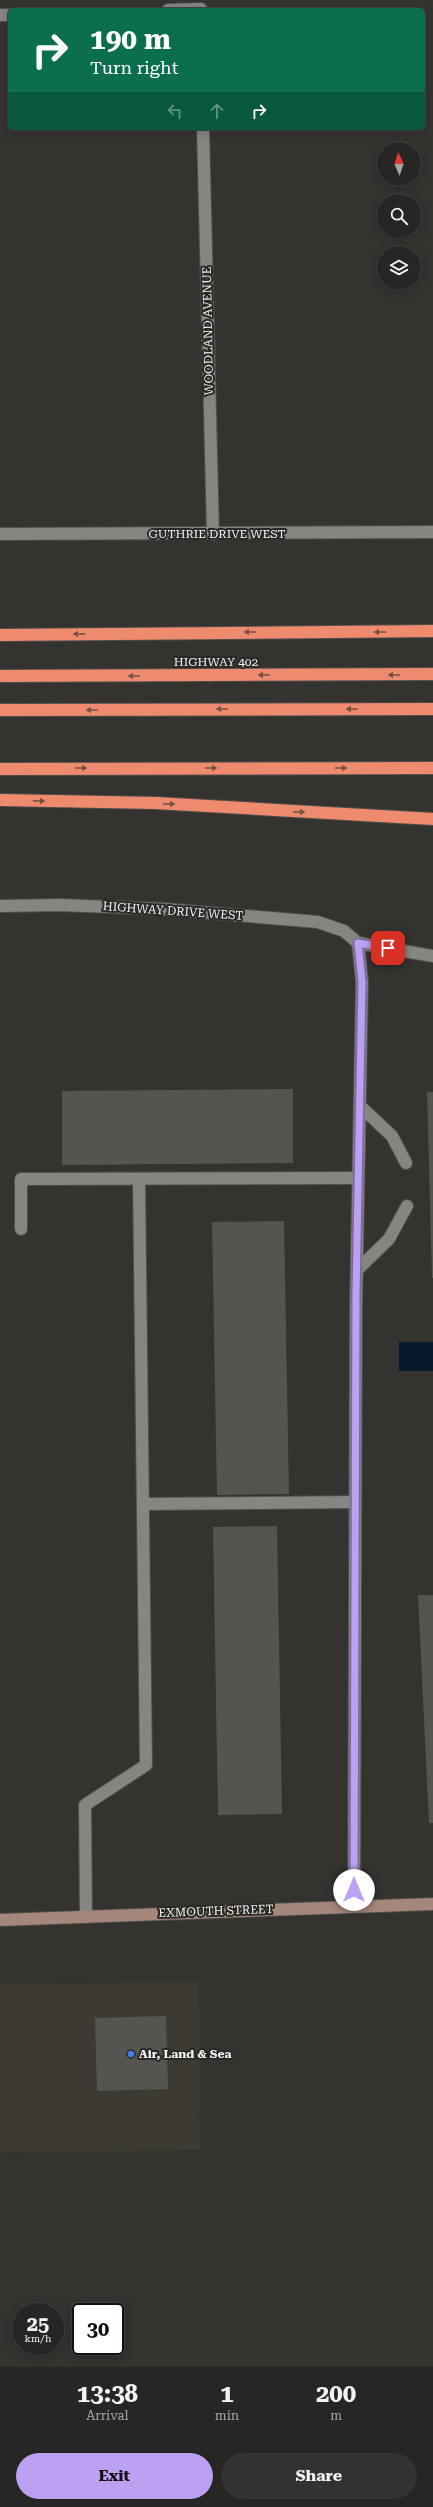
<!DOCTYPE html>
<html lang="en">
<head>
<meta charset="utf-8">
<style>
	:root { --surface:#272624; --page:#333231; --text:#f1f3f6; --muted:#a4a5a6; --line:#434341; --accent:#bca0f2 }
	body { margin:0; font-family:"Roboto Serif",serif; background:var(--page); color:var(--text); height:100vh; display:flex; flex-direction:column; font-size:15px; white-space:nowrap }
	* { box-sizing:border-box; margin:0 }
	p { font-size:13px; color:var(--muted) }
	.icon { flex:none; width:22px; height:22px; fill:none; stroke:currentColor; stroke-width:2; stroke-linecap:round; stroke-linejoin:round }
	.map { position:relative; height:2367px; overflow:hidden }
	.sheet { display:flex; flex-direction:column; background:var(--surface); flex:1 }
	.sheet>* { flex:none }
	.guide { position:absolute; left:8px; top:8px; width:417px; height:122px; border-radius:6px; box-shadow:0 2px 10px #0003,0 0 0 1px var(--line); background:#0b6e4f; color:#fff; overflow:hidden }
	.needle { width:26px; rotate:357deg }
	.controls { position:absolute; left:377px; top:142px; display:grid; gap:8px }
	.controls a { display:grid; place-items:center; width:44px; height:44px; border-radius:50%; background:var(--surface); box-shadow:0 2px 10px #0003,0 0 0 1px var(--line); font-size:20px }
	.speed { position:absolute; left:12px; top:2303px; display:flex; gap:8px; font-size:20px; font-weight:700; text-align:center }
	.speed>* { display:grid; place-content:center; width:52px; height:52px; border-radius:50%; background:var(--surface); box-shadow:0 2px 10px #0003,0 0 0 1px var(--line); line-height:1 }
	.speed small { font-size:10px; font-weight:400 }
	.speed .limit { border:2px solid #111; border-radius:6px; background:#fff; color:#111 }
	.pin { position:absolute; display:grid; place-items:center; width:34px; height:34px; color:#fff; margin:-17px; border-radius:8px; box-shadow:0 2px 6px #0006 }
	.me { position:absolute; width:44px; margin:-22px; rotate:0deg; stroke-linejoin:round; filter:drop-shadow(0 0 3px #0008) }
	.turn { display:flex; align-items:center; gap:14px; height:84px; padding:0 16px; font-size:18px }
	.turn .icon { width:52px; height:52px; stroke-width:2.5 }
	.turn b { display:block; font-size:28px; line-height:34px }
	.lanes { display:flex; align-items:center; height:38px; padding:0 16px; background:#0003; justify-content:center; gap:20px; direction:ltr }
	.lanes .off { opacity:.35 }
	.eta { display:flex; justify-content:space-evenly; align-items:center; height:68px; text-align:center }
	.eta b { font-size:24px; font-weight:700; line-height:28px }
	.cta { display:flex; gap:8px; margin-top:auto; padding:8px 16px }
	.cta a { flex:1; height:46px; border-radius:24px; background:var(--accent); color:#111; font-size:16px; font-weight:700; line-height:46px; text-align:center }
	.cta a+a { background:var(--page); color:var(--text) }
	.map>svg:first-child { display:block }
</style>
</head>
<body>
<div class="map">
<svg width="433" height="2367" viewBox="0 0 433 2367">
	<rect width="100%" height="100%" fill="#343330"/>
	<!-- built -->
	<polygon fill="#3c3a31" points="199,1982 200,2150 0,2153 0,1984"/>
	<!-- water -->
	<rect fill="#071a2c" x="399" y="1342" width="34" height="29"/>
	<!-- building -->
	<g fill="#545450">
		<polygon points="293,1089 293,1163 62,1165 62,1091"/>
		<polygon points="427,1092 433,1092 433,1278 432,1278"/>
		<polygon points="284,1221 289,1494 217,1495 212,1222"/>
		<polygon points="277,1526 282,1814 218,1815 213,1527"/>
		<polygon points="418,1595 433,1595 433,1823 429,1823"/>
		<polygon points="166,2016 168,2089 97,2091 95,2018"/>
	</g>
	<g fill="none" stroke-linecap="round" stroke-linejoin="round">
		<defs>
			<g id="lane">
				<polyline points="358,943 433,956"/>
				<polyline points="360,1106 392,1136 406,1163"/>
				<polyline points="21,1229 21,1179 358,1178"/>
				<polyline points="357,1270 389,1239 407,1206"/>
				<polyline points="143,1504 355,1502"/>
				<polyline points="86,1917 85,1805 146,1765 139,1179"/>
			</g>
			<g id="street">
				<polyline points="168,10 201,9"/>
				<polyline points="0,15 10,15"/>
				<polyline points="203,128 213,534"/>
				<polyline points="0,534 433,532"/>
				<polyline points="0,906 60,905 163,909 318,922 344,931 358,943 362,982 356,1307 354,1906"/>
			</g>
			<polyline id="secondary" points="0,1920 433,1904"/>
			<g id="highway">
				<polyline points="0,635 433,631"/>
				<polyline points="0,676 433,674"/>
				<polyline points="0,710 433,709"/>
				<polyline points="0,769 433,768"/>
				<polyline points="0,800 156,803 433,819"/>
			</g>
		</defs>
		<!-- lane casing -->
		<use href="#lane" stroke="#504f4c" stroke-width="14"/>
		<!-- street casing -->
		<use href="#street" stroke="#504f4c" stroke-width="14"/>
		<!-- secondary casing -->
		<use href="#secondary" stroke="#504f4c" stroke-width="14"/>
		<!-- highway casing -->
		<use href="#highway" stroke="#504f4c" stroke-width="14"/>
		<!-- lane -->
		<use href="#lane" stroke="#858581" stroke-width="12"/>
		<!-- street -->
		<use href="#street" stroke="#858581" stroke-width="12"/>
		<!-- secondary -->
		<use href="#secondary" stroke="#a4867b" stroke-width="12"/>
		<!-- highway -->
		<use href="#highway" stroke="#ee8a6d" stroke-width="12"/>
	</g>
	<!-- one-way arrows -->
	<defs><path id="oneway-solid" d="M-6-.8H1V-3.2L6.5 0L1 3.2V.8H-6Z"/></defs>
	<g fill="#785042">
		<use href="#oneway-solid" transform="translate(250 632) rotate(180)"/>
		<use href="#oneway-solid" transform="translate(380 632) rotate(180)"/>
		<use href="#oneway-solid" transform="translate(79 634) rotate(179)"/>
		<use href="#oneway-solid" transform="translate(264 675) rotate(180)"/>
		<use href="#oneway-solid" transform="translate(394 675) rotate(180)"/>
		<use href="#oneway-solid" transform="translate(134 676) rotate(180)"/>
		<use href="#oneway-solid" transform="translate(222 709) rotate(180)"/>
		<use href="#oneway-solid" transform="translate(352 709) rotate(180)"/>
		<use href="#oneway-solid" transform="translate(92 710) rotate(180)"/>
		<use href="#oneway-solid" transform="translate(81 768)"/>
		<use href="#oneway-solid" transform="translate(211 768)"/>
		<use href="#oneway-solid" transform="translate(341 768)"/>
		<use href="#oneway-solid" transform="translate(39 801) rotate(1)"/>
		<use href="#oneway-solid" transform="translate(169 804) rotate(3)"/>
		<use href="#oneway-solid" transform="translate(299 812) rotate(3)"/>
	</g>
	<g fill="none" stroke-linecap="round" stroke-linejoin="round">
		<defs>
			<polyline id="route" points="354,1890 356,1295 362,982 358,943 388,948"/>
		</defs>
		<!-- route casing -->
		<use href="#route" stroke="#7a689d" stroke-width="10"/>
		<!-- route -->
		<use href="#route" stroke="#bca0f2" stroke-width="7"/>
	</g>
	<!-- markers -->
	<circle fill="#3f7fe0" stroke="#2a2926" stroke-width="1.5" cx="131" cy="2054" r="4"/>
	<g text-anchor="middle" stroke-width="4" stroke-linejoin="round" paint-order="stroke">
		<!-- street labels -->
		<g font-size="12" fill="#f3f3f1" stroke="#2a2926">
			<text transform="translate(208 331) rotate(-91)" y="4">WOODLAND AVENUE</text>
			<text x="217" y="538">GUTHRIE DRIVE WEST</text>
			<text x="216" y="666">HIGHWAY 402</text>
			<text transform="translate(173 911) rotate(4)" y="4">HIGHWAY DRIVE WEST</text>
			<text transform="translate(216 1911) rotate(-2)" y="4">EXMOUTH STREET</text>
		</g>
		<!-- poi labels -->
		<g font-size="12" font-weight="bold" fill="#f3f3f1" stroke="#2a2926" text-anchor="start">
			<text x="139" y="2058">Air, Land &amp; Sea</text>
		</g>
	</g>
</svg>
<div class="controls">
<a><svg class="needle" viewBox="-14 -14 28 28"><path d="M0-13l5 13h-10z" fill="#e53935"/><path d="M0 13l5-13h-10z" fill="#a4a5a6"/></svg></a>
<a><svg class="icon" aria-label="search" viewBox="0 0 24 24"><circle cx="10" cy="10" r="6"/><path d="M15 15l6 6"/></svg></a>
<a><svg class="icon" aria-label="layers" viewBox="0 0 24 24"><path d="M12 4l9 5-9 5-9-5zM3 14l9 5 9-5"/></svg></a>
</div>
<div class="speed"><div>25<small>km/h</small></div><div class="limit">30</div></div>
<div class="pin" style="left:388px;top:948px;background:#d93025"><svg class="icon" aria-label="arrive" viewBox="0 0 24 24"><path d="M6 21V4h12l-3 4 3 4H6"/></svg></div>
<svg class="me" style="left:354px;top:1890px" viewBox="-20 -20 40 40"><circle r="19" fill="#fff"/><path d="M0-13L10 11 0 6-10 11z" fill="#bca0f2"/></svg>
<div class="guide">
<div class="turn"><svg class="icon" aria-label="right" viewBox="0 0 24 24"><path d="M7 20v-9h11M14 6l5 5-5 5"/></svg><div><b>190 m</b>Turn right</div></div>
<div class="lanes"><svg class="icon off" aria-label="left" viewBox="0 0 24 24"><path d="M17 20v-9H6M10 6l-5 5 5 5"/></svg><svg class="icon off" aria-label="ahead" viewBox="0 0 24 24"><path d="M12 20V5M6 11l6-6 6 6"/></svg><svg class="icon" aria-label="right" viewBox="0 0 24 24"><path d="M7 20v-9h11M14 6l5 5-5 5"/></svg></div>
</div>
</div>
<section class="sheet">
<div class="eta">
<div><b>13:38</b><p>Arrival</p></div>
<div><b>1</b><p>min</p></div>
<div><b>200</b><p>m</p></div>
</div>
<div class="cta"><a>Exit</a><a>Share</a></div>
</section>
</body>
</html>
